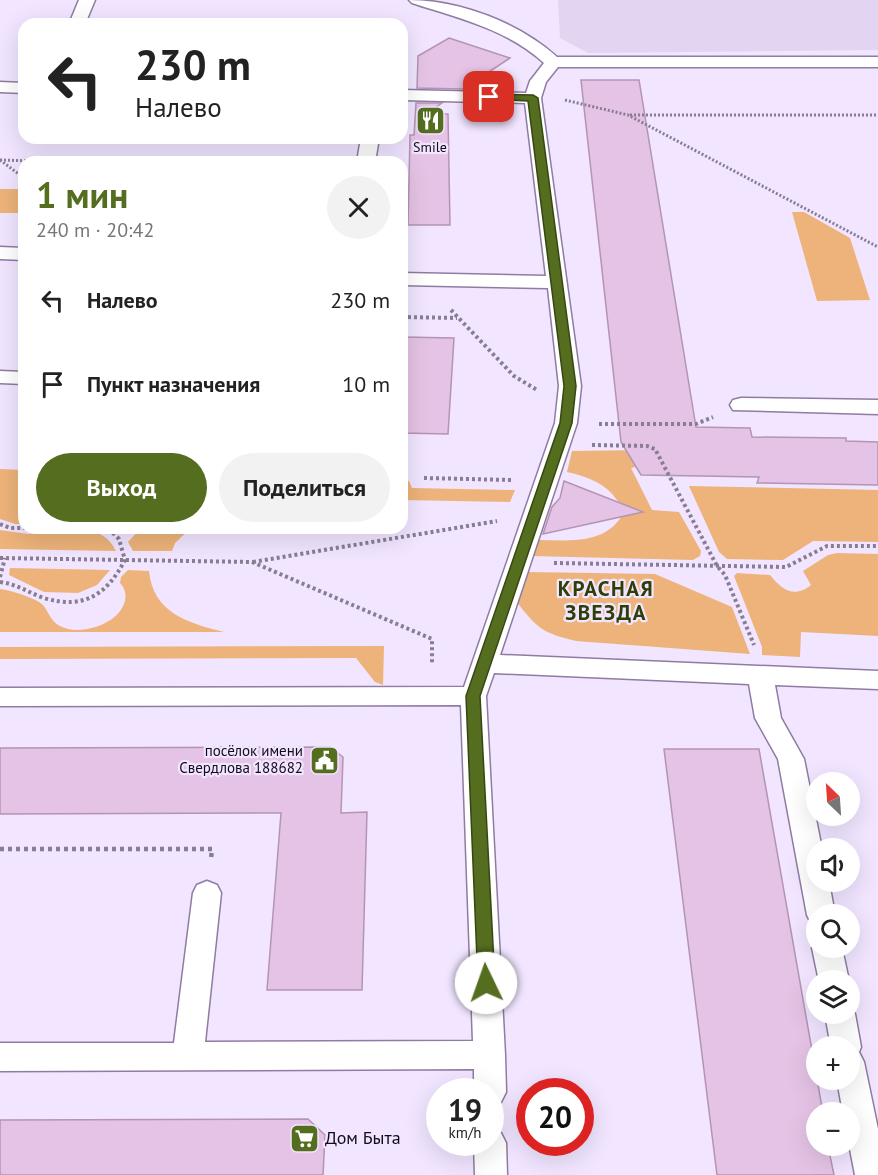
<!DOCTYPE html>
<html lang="ru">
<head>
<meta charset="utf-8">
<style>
	:root { --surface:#fff; --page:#f2f2f2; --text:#222; --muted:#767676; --accent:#546d1f }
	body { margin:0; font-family:"PT Sans",sans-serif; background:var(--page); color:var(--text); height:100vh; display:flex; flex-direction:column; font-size:22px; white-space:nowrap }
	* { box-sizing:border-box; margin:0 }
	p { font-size:20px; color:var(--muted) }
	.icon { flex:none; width:33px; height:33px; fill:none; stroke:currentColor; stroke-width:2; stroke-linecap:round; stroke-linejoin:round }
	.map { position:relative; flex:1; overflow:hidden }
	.side { position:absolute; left:18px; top:156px; width:390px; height:378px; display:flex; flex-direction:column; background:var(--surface); border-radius:18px; box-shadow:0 6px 24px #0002 }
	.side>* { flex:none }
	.guide { position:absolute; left:18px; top:18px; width:390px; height:126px; border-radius:18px; box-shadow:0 6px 24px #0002; background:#fff; color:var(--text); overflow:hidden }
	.needle { width:39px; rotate:335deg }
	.tools { position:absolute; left:806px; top:772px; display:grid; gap:12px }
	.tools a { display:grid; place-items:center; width:54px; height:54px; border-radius:50%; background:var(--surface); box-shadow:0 6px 24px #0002; font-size:30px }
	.speed { position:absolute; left:426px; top:1078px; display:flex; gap:12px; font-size:30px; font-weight:700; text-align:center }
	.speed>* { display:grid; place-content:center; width:78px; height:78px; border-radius:50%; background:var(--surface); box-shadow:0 6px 24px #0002; line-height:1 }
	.speed small { font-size:15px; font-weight:400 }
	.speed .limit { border:9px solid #d22; background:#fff; color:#111 }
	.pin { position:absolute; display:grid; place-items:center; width:51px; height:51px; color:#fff; margin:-26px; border-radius:12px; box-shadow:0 3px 9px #0006 }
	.me { position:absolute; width:66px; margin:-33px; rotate:357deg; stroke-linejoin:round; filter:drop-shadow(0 0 4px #0008) }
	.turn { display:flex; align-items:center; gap:21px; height:126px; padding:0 18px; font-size:27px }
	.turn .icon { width:78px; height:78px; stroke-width:2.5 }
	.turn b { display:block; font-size:42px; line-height:51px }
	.round { display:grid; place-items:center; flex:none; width:63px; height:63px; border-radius:32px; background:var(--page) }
	.head { display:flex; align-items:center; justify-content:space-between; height:102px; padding:0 18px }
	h1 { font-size:36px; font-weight:700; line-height:45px; color:var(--accent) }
	.primary-button { display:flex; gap:12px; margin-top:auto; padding:12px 18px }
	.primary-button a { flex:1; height:69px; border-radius:36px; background:var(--accent); color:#fff; font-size:24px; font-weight:700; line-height:69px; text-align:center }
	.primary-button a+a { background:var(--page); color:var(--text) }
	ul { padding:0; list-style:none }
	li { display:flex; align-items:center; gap:18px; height:84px; padding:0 18px }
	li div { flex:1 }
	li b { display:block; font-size:22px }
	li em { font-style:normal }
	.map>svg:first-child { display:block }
</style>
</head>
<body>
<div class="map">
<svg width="878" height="1175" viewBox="0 0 878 1175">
	<rect width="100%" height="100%" fill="#f1e5ff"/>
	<!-- built -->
	<polygon fill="#e1d5f2" points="558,0 878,0 878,50 588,53 560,38"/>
	<!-- green -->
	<g fill="#edb37a">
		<rect x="0" y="189" width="24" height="24"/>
		<polygon points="792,212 804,212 850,238 870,300 817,301"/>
		<path d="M641,450L652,463L631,468L652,510L679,512L701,551L700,556L693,560L531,556L539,540C571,541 608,544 624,512C612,486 593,478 567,472L572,451Z"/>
		<polygon points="0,469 24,470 24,524 15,524 0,519"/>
		<polygon points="402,480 409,481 412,488 515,490 510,502 402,500"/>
		<polygon points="689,486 878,490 878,542 813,541 783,560 727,559 719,552"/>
		<polygon points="141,528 191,528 175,543 172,551 133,551 128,542"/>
		<path d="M82,529C98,532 108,535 116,551L0,549V530L28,534Z"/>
		<path d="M837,553L878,554V636L801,632L800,657L762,655V647L734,576L737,573L770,575C781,589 794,599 811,585L803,571L828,555Z"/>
		<polygon points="10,568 110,570 97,585 78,593 44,592 9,575"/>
		<path d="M128,570L149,571C153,613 188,623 224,632H0V589C10,590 36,598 43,605C49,612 50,621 60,626C78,636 112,626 122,608C127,600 127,590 120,583L121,577Z"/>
		<path d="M528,572L655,574L732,607L750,654L576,641C542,633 537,628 516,601Z"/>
		<polygon points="384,646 383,685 375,682 356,658 0,659 0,647"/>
	</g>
	<!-- building -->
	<g fill="#e5c3e6" stroke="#b494b5" stroke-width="1.5">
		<polygon points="449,38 510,58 463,89 417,88 418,56"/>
		<polygon points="581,80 639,80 696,427 750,428 752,437 846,438 846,441 878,442 878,485 757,483 759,477 641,475 621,442"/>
		<polygon points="416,103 442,103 426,114 448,114 450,225 408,225 410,135 414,135"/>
		<polygon points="402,337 454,338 448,434 402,433"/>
		<polygon points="564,481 643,512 543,534 552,507 560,498"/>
		<polygon points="330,747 343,757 341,813 367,812 362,990 267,990 281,813 0,814 0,748"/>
		<polygon points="664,749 759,749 823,1113 816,1113 816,1146 828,1146 834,1175 717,1175"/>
		<polygon points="308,1119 325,1135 323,1175 0,1175 0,1120"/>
	</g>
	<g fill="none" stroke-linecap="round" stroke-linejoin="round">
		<defs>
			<g id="lane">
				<polygon points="79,0 95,0 85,24 69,24"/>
				<path d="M409,0C460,0 519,23 557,57H878V67H558L546,82L541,98L581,386L577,423L500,655L878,671V689L775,685L781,718L804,759L822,849H816V882H829L835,915H816V925L811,923L807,915L778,759L755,718L749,684L494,673L486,696L505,1055L506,1092L501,1102L490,1106V1092H474V1069L0,1071V1043H174L193,893L197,885L207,881L217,885L221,893L205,1042L473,1041L461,705L0,706V688L464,687L555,423L559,386L548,288L402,285V273L546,276L525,103L402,100V90L526,93L530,81L544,63C507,29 458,18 412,3Z"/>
				<polygon points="0,82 24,83 24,93 0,92"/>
				<polygon points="361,138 379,138 375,162 357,162"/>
				<polygon points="0,247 24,248 24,260 0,259"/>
				<polygon points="0,371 24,372 24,384 0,383"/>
				<polygon points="741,398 878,400 878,414 733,410 730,405 733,400"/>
				<polygon points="816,941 816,948 842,948 849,981 819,981 812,948"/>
				<polygon points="849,1004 855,1014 861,1047 859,1052 864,1062 878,1129 878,1175 855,1175 849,1144 849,1113 843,1113 837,1080 849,1080 849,1047 831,1047 825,1014 849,1014"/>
				<polygon points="490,1128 501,1133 506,1143 507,1175 475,1175 474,1143 490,1143"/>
			</g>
		</defs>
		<!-- lane casing -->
		<use href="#lane" stroke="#8e7ca2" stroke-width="3"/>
		<!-- path-far2 -->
		<g stroke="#877e92" stroke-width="3" stroke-dasharray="2 2" stroke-linecap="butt">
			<polyline points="565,100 628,115 878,247"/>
			<polyline points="630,115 878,115"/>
			<polyline points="0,160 65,162"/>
			<polyline points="0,160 24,178"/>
		</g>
		<!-- path-far1 -->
		<g stroke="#877e92" stroke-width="4" stroke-dasharray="3 3" stroke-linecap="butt">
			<polyline points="451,310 514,376 537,390"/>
			<polyline points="402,317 457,318"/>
			<polyline points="599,424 696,424 713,417"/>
			<polyline points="592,445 647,446 655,449 717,566 725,575 754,645"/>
			<polyline points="424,478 511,480"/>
			<polyline points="0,524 10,528 41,528"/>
			<polyline points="0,558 252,562 432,639 432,664"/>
			<polyline points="253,562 497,521"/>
			<polyline points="554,563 786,567 827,546 878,546"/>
			<polyline points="0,577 5,558"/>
			<path d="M0,582C17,584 29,593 44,598C85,610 107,594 125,560L119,539L108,528"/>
		</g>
		<!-- path -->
		<polyline stroke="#877e92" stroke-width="4.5" stroke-dasharray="4 4" stroke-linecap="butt" points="0,849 212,849 211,859"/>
		<!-- lane -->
		<use href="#lane" fill="#fff" fill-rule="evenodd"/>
	</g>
	<!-- route -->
	<polygon fill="#546d1f" stroke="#374714" stroke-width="1.5" points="489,94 533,95 538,98 576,386 572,423 480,696 495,983 492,989 486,991 480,989 478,983 466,696 560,423 564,386 528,101 486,99 484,97"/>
	<!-- icons -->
	<defs>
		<symbol id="restaurant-square" viewBox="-11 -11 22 22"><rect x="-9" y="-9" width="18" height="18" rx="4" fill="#546d1f" stroke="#f1e5ff"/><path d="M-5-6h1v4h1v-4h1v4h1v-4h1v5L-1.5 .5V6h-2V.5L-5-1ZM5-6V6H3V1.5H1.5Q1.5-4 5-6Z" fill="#fff"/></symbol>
		<symbol id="civic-square" viewBox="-11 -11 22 22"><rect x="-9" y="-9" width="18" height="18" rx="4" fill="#546d1f" stroke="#f1e5ff"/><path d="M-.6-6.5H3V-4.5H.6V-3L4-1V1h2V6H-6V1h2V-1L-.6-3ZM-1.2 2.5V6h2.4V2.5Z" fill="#fff"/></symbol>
		<symbol id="supermarket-square" viewBox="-11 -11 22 22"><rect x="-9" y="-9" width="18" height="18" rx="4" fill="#546d1f" stroke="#f1e5ff"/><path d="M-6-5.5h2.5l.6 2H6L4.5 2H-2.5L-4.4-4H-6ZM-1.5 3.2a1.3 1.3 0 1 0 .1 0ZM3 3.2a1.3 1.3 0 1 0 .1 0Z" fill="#fff"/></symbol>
	</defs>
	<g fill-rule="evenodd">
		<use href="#restaurant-square" x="414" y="104" width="33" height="33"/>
		<use href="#civic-square" x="308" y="744" width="33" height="33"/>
		<use href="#supermarket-square" x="288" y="1122" width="33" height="33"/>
	</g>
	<g text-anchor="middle" stroke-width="4.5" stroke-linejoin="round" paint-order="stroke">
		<!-- far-poi labels -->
		<g font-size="14" fill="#120c1a" stroke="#f1e5ff">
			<text x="430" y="152">Smile</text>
		</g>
		<!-- poi labels -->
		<g font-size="15" fill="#120c1a" stroke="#f1e5ff" text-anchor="end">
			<text x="303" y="756">посёлок имени<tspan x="303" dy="17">Свердлова 188682</tspan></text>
		</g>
		<!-- near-poi labels -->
		<g font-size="18" fill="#120c1a" stroke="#f1e5ff" text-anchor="start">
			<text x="325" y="1144">Дом Быта</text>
		</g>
		<!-- district labels -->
		<g font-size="21" font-weight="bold" letter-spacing="1.5" fill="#2e3e06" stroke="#f1e5ff">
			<text x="606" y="596">КРАСНАЯ<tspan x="606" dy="24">ЗВЕЗДА</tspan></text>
		</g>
	</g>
</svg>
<div class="tools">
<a><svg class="needle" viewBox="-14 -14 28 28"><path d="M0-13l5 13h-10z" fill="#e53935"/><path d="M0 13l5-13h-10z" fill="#767676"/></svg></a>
<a><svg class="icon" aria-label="sound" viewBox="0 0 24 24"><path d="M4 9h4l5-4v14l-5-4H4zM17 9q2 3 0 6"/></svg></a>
<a><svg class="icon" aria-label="search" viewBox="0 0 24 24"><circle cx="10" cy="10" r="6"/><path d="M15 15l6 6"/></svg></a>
<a><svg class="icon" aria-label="layers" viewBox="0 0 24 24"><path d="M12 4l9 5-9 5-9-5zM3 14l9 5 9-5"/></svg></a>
<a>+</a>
<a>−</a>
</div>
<div class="speed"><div>19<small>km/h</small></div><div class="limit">20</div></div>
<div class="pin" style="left:489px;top:97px;background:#d93025"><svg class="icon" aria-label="arrive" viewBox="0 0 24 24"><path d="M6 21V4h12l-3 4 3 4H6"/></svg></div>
<svg class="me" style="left:486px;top:983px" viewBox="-20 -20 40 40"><circle r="19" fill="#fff"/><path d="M0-13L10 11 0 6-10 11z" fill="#546d1f"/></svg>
<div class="guide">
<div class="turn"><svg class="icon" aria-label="left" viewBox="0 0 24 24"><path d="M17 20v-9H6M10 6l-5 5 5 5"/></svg><div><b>230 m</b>Налево</div></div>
</div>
<section class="side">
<div class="head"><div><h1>1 мин</h1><p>240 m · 20:42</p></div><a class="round"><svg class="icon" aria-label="close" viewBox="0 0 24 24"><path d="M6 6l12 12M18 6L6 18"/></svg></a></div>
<ul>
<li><svg class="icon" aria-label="left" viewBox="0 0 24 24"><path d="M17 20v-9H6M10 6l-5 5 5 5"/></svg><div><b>Налево</b></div><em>230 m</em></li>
<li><svg class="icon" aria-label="arrive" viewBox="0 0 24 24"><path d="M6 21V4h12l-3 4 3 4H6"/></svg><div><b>Пункт назначения</b></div><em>10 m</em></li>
</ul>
<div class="primary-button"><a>Выход</a><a>Поделиться</a></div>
</section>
</div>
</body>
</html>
